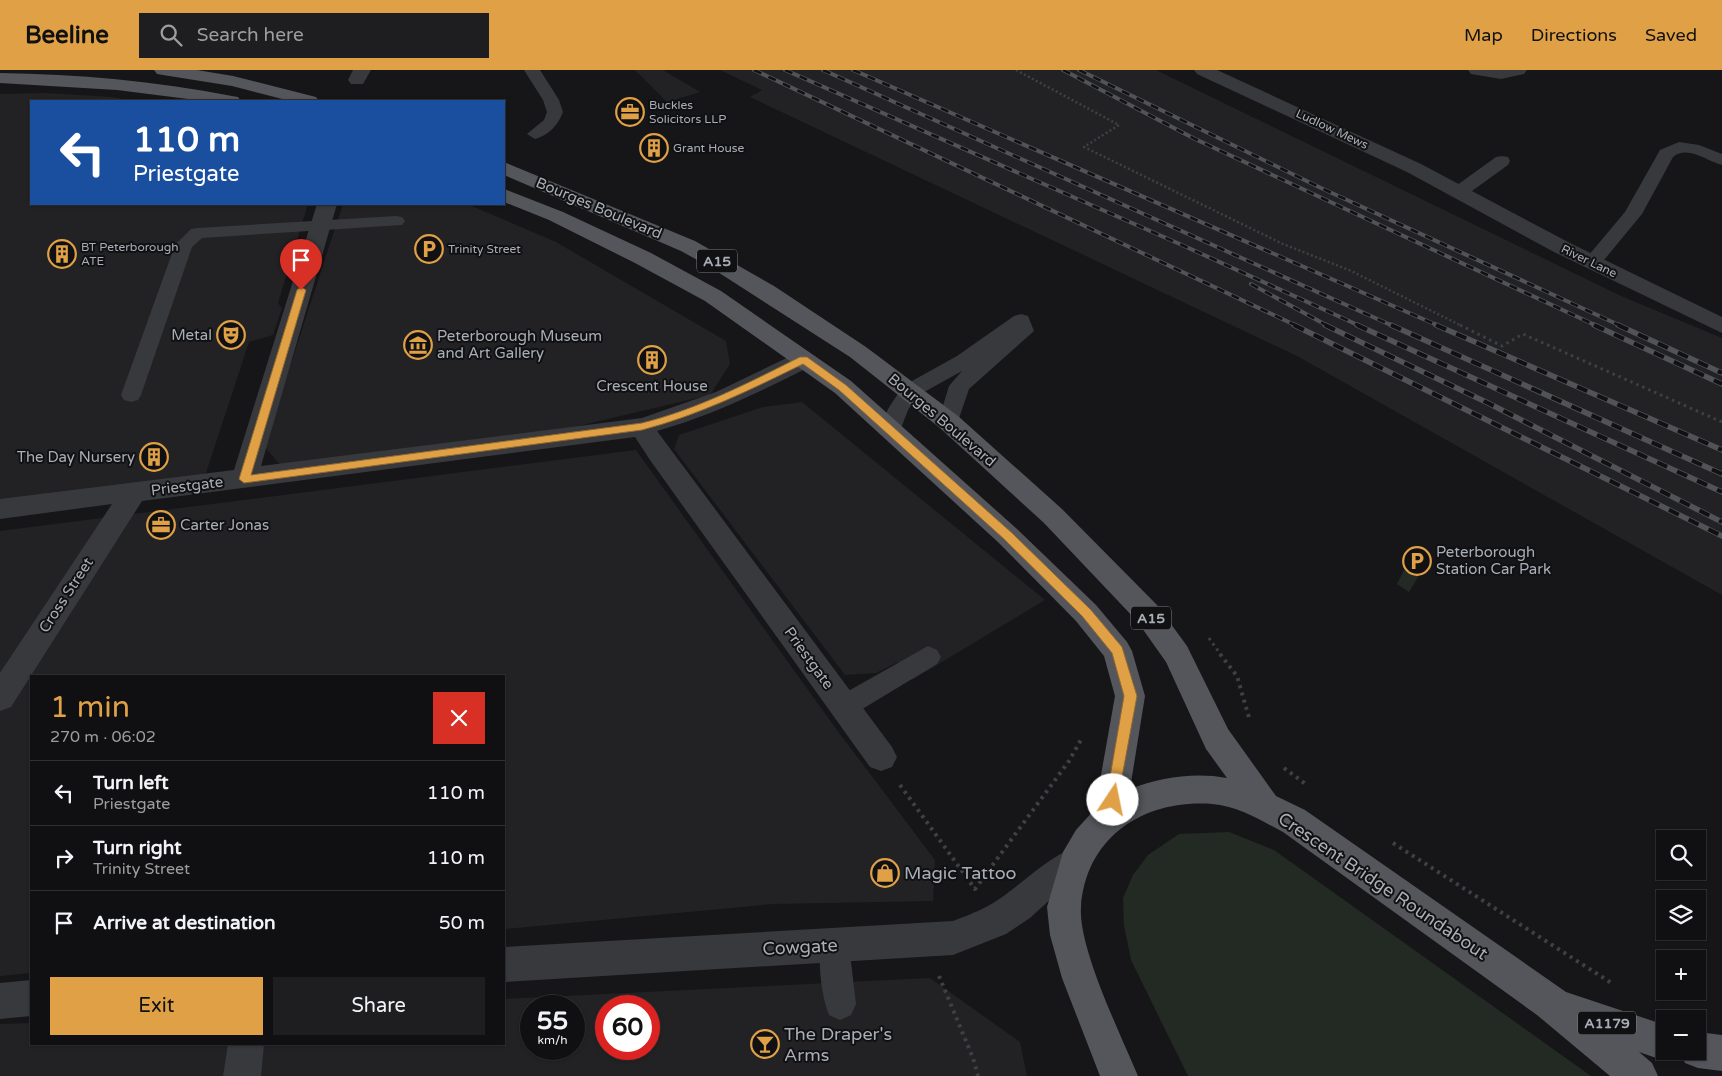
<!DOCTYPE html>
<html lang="en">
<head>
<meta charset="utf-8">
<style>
	:root { --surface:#101012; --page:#1e1e20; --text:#f1f3f6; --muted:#9c9d9f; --line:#303032; --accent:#e0a146 }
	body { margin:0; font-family:"Varela Round",sans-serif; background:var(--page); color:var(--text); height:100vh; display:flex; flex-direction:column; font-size:19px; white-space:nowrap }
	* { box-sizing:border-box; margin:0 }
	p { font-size:16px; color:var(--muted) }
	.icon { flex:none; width:28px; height:28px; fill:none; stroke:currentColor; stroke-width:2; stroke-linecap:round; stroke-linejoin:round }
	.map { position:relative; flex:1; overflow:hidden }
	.side { position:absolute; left:30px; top:605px; width:475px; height:370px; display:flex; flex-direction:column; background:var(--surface); border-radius:0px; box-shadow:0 1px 4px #0004,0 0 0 1px var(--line) }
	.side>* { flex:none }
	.guide { position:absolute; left:30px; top:30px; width:475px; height:105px; border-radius:0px; box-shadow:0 1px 4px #0004,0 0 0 1px var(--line); background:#1a4fa0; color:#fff; overflow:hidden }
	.tools { position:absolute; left:1656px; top:760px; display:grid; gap:10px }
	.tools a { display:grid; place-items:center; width:50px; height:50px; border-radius:0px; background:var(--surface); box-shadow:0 1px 4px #0004,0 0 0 1px var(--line); font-size:25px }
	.speed { position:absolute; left:520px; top:925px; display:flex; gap:10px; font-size:25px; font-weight:700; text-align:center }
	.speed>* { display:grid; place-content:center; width:65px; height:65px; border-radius:50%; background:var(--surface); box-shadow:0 1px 4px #0004,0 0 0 1px var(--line); line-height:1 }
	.speed small { font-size:12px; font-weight:400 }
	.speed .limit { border:8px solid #d22; background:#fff; color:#111 }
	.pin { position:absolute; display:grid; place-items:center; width:42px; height:42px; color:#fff; margin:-51px -21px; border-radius:50% 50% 50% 0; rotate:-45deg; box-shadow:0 0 5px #0007 }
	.pin .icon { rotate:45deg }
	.me { position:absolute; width:55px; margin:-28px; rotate:11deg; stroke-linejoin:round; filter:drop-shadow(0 0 4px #0008) }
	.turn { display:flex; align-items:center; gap:18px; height:105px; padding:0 20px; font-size:22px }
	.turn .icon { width:65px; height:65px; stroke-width:2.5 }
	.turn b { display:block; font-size:35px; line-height:42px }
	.round { display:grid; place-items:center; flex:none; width:52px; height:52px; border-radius:0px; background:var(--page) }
	.overview { display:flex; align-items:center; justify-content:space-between; height:85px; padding:0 20px }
	h1 { font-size:30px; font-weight:600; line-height:38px; color:var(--accent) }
	.action { display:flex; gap:10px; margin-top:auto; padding:10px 20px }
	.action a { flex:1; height:58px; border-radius:0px; background:var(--accent); color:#111; font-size:20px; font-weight:600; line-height:58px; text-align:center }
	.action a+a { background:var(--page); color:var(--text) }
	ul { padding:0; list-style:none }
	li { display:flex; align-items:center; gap:15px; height:65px; padding:0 20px; border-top:1px solid var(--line) }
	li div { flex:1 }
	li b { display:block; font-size:19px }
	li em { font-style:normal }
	header { display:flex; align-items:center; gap:30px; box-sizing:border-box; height:70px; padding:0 25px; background:var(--accent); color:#111 }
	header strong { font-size:24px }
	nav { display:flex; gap:28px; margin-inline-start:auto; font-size:18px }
	.search { width:350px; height:45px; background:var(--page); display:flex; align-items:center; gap:12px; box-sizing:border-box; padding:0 18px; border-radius:0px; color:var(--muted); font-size:19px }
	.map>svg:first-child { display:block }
</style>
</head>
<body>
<header>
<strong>Beeline</strong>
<div class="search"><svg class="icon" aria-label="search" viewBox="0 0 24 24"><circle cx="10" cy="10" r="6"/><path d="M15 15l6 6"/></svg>Search here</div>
<nav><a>Map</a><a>Directions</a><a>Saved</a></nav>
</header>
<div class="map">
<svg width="1722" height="1006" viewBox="0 0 1722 1006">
	<rect width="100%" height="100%" fill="#161618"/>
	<!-- built -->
	<g fill="#222225" fill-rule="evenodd">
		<polygon points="635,0 663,0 700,22 667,32"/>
		<polygon points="720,0 1156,0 1621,226 1722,268 1722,525 1297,286 750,27 762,20"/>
		<polygon points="45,23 112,27 135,31 31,31 31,134 308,134 278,233 282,238 273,265 249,272 205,406 0,431 0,24"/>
		<polygon points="343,134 467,134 556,172 726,271 730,294 710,325 527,368 282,397 264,376"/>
		<polygon points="802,332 1045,530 912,610 898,592 876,603 845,605 674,379 679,365 763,337"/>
		<polygon points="636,380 834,656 935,790 933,831 774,834 504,859 504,606 31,606 31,903 0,906 0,461"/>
		<path d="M930,908L1020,972L1027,1006H0V954L31,953V974H504V929ZM531,936H574V979H531ZM606,936H649V979H606Z"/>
	</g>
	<!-- green -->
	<g fill="#232a23">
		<polygon points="1422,485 1430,487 1409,522 1397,514 1409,490"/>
		<polygon points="1229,762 1274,780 1591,1006 1188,1006 1131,890 1124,855 1123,828 1133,805 1148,785 1179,764"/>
	</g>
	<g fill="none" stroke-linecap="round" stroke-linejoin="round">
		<!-- path-far2 -->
		<polyline stroke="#3e4043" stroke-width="2.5" stroke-dasharray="2 2.5" stroke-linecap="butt" points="1016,0 1119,55 1084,77 1283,174 1349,200 1462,256"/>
		<!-- path-far1 -->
		<g stroke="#3e4043" stroke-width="3" stroke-dasharray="2.5 4" stroke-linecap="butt">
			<polyline points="1460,255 1502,276 1523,264 1722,352"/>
			<polyline points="1209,568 1221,585"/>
		</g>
		<!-- path -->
		<g stroke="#3e4043" stroke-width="4" stroke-dasharray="3 4.5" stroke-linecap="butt">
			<polyline points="1220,584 1237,606 1250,651"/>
			<polyline points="1284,698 1307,715"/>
			<polyline points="900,715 975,819 1069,691 1082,668"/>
			<polyline points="1393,773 1613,914"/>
			<polyline points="939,906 973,988 978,1006"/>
		</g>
		<!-- service -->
		<g fill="#38393c" fill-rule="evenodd">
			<path d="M524,0H540L559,30L563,42C558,55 549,65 535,69L527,64L544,50L547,42L543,30Z"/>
			<path d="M1679,72L1699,75L1722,84V95C1706,91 1688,75 1673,87L1642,144L1599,196H1585L1583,192L1625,142L1660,80Z"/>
			<polygon points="1502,86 1508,87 1510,91 1508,95 1465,126 1453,126 1450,122 1453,118 1496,87"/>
			<polygon points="396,146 402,147 405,151 402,155 202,168 192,177 141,325 138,330 131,332 124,330 121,325 175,175 191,159 197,158"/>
			<polygon points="1021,244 1028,246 1034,261 969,319 956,357 949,359 942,357 938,352 949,316 962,301 917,326 908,340 898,366 890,369 882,366 879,361 888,339 903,316 957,286 1014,246"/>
			<polygon points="928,576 937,580 941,587 937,594 854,644 845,647 836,644 832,636 836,628"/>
			<path d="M834,860L845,864L849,875L856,934L851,945L840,950L829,945C821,926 816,883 823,864Z"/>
		</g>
		<!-- minor -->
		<g fill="#38393c" fill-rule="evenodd">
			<polygon points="353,0 371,0 363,14 351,14 348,10"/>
			<polygon points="1194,0 1217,0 1421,94 1568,172 1722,247 1722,263 1554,182 1407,102 1197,4"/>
			<polygon points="1468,0 1527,0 1524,4 1501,9 1471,4"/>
			<path d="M317,134H337L261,396L642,348L716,322L795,284L803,282L811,284L815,290L811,296C762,321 711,346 657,361L892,677L897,687L892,697L881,701L870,697L650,390L635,367L142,431L11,637L0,641V603L112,434L0,449V429L234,400Z"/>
			<path d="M1075,777L1087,782L1092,793L1087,804L1055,825L1030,848L1006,864L953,885L504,912V877L953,851C972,844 989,837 1005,825C1028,808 1048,788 1075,777Z"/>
			<polygon points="31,910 31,946 0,949 0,913"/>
			<polygon points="228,974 264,974 261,1006 223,1006"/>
		</g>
		<!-- primary -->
		<g fill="#54565b" fill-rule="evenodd">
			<polygon points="154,0 197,0 233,6 316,27 319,31 290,31 232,16 163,5 157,4"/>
			<path d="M0,3C78,4 155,11 232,26L238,27L241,31H204L117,20L0,13Z"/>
			<path d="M504,92L695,171L774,216L866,277L958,346L1062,439L1157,535L1187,576L1228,659L1276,726L1305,740L1566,922L1665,955V981H1680L1678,986L1665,991L1639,982L1652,993L1658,1006H1610L1537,945L1283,762C1260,750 1238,736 1212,734C1145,729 1086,766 1081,837C1078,878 1121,965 1138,1006H1100L1062,908L1050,865L1047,837L1063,782L1076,760L1095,739L1115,626L1104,586L1076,551L999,473L835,323L705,231L635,193L549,150L504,132V119L563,142L651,183L721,221L851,311L1017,459L1096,535L1127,572L1132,581L1145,626L1130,719C1161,707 1195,702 1227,708L1206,679L1166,592L1137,551L1044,453L940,358L850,287L710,197L681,181L504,105Z"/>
			<polygon points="1698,962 1722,965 1722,1001 1698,998 1685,993 1680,981 1698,981"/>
		</g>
		<defs>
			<g id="rail-far1">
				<polyline points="754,0 1297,256"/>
				<polyline points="785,0 1182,175 1360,256"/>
				<polyline points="823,0 1393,256"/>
				<polyline points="853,0 1439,256"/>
				<polyline points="1063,0 1195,69 1597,256"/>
				<polyline points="1079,0 1321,118 1621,256"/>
				<polyline points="1251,214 1328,256"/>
			</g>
			<g id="rail">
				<polyline points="1294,255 1722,466"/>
				<polyline points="1325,255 1488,333 1722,452"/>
				<polyline points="1357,255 1722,422"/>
				<polyline points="1391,255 1722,404"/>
				<polyline points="1436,255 1722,380"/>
				<polyline points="1594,255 1722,314"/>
				<polyline points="1618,255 1722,303"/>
			</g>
		</defs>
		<!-- rail-far1 casing -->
		<use href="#rail-far1" stroke="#515357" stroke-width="4"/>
		<!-- rail casing -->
		<use href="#rail" stroke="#515357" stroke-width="5.5"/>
		<!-- rail-far1 -->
		<use href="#rail-far1" stroke="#111113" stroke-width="2.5" stroke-dasharray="8" stroke-linecap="butt"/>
		<!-- rail -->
		<use href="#rail" stroke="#111113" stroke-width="4" stroke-dasharray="11" stroke-linecap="butt"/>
	</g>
	<!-- route -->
	<path fill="#e0a146" stroke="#92692e" d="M301,217L306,220L251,405L642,353C698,339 748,313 800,287H807L846,315L1012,463L1091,540L1122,577L1137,626L1117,734L1113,736L1108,734L1106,730L1124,626L1112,583L1082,546L1004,469L839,320L803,294C750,320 699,345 642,360L244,413L239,409L297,220Z"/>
	<!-- icons -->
	<defs>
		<symbol id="office-ring" viewBox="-11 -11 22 22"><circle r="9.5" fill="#111113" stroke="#e0a146" stroke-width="1.5"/><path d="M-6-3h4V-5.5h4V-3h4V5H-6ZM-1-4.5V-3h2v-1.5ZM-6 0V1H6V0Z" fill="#e0a146"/></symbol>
		<symbol id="building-ring" viewBox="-11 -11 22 22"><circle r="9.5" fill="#111113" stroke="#e0a146" stroke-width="1.5"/><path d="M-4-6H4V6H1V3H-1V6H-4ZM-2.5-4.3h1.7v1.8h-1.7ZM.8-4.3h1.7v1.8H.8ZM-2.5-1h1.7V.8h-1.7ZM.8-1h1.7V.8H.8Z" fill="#e0a146"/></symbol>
		<symbol id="parking-ring" viewBox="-11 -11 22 22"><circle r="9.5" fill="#111113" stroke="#e0a146" stroke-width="1.5"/><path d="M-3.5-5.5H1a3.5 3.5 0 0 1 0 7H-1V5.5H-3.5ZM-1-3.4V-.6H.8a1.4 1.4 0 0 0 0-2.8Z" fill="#e0a146"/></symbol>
		<symbol id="theatre-ring" viewBox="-11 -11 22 22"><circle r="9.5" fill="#111113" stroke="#e0a146" stroke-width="1.5"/><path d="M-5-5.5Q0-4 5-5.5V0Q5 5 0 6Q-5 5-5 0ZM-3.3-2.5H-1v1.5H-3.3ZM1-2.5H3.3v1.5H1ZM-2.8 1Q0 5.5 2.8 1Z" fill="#e0a146"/></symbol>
		<symbol id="museum-ring" viewBox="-11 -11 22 22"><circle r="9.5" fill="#111113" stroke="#e0a146" stroke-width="1.5"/><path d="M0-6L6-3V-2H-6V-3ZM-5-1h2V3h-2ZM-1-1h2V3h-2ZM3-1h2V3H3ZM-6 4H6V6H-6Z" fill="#e0a146"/></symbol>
		<symbol id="shop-ring" viewBox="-11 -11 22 22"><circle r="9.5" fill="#111113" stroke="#e0a146" stroke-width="1.5"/><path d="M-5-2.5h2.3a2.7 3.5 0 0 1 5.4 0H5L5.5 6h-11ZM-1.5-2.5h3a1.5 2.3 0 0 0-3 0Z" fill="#e0a146"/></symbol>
		<symbol id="bar-ring" viewBox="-11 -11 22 22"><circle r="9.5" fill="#111113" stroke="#e0a146" stroke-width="1.5"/><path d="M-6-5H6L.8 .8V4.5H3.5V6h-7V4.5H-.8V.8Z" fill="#e0a146"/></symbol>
	</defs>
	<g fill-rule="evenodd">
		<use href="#office-ring" x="614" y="26" width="32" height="32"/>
		<use href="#building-ring" x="638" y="62" width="32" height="32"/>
		<use href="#parking-ring" x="413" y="163" width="32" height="32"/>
		<use href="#building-ring" x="46" y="168" width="32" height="32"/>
		<use href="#theatre-ring" x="215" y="249" width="32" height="32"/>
		<use href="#museum-ring" x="402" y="259" width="32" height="32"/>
		<use href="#building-ring" x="636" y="274" width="32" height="32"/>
		<use href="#building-ring" x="138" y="371" width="32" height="32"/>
		<use href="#office-ring" x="145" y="439" width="32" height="32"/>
		<use href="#parking-ring" x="1401" y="475" width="32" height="32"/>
		<use href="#shop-ring" x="869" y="787" width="32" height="32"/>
		<use href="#bar-ring" x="749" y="958" width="32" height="32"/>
	</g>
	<g text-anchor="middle" stroke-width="4" stroke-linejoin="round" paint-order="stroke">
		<!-- far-poi labels -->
		<g font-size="12" fill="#a9aeb6" stroke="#111113" text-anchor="start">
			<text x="649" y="39">Buckles<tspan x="649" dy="14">Solicitors LLP</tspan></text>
			<text x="673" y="82">Grant House</text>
			<text x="81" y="181">BT Peterborough<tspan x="81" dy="14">ATE</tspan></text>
			<text x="448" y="183">Trinity Street</text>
		</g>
		<!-- far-street labels -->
		<g font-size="12" fill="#a9aeb6" stroke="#111113">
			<text transform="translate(1332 59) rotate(25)" y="4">Ludlow Mews</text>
			<text transform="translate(1589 191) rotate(26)" y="4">River Lane</text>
		</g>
		<!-- shield labels -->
		<g fill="#111113" stroke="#7b7f85" stroke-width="1">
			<rect x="697" y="179.5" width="40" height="23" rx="4"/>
			<rect x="1131" y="536.5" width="40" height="23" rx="4"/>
			<rect x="1578" y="941.5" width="58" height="23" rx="4"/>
		</g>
		<g font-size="14" font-weight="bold" fill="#a9aeb6">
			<text x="717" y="196">A15</text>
			<text x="1151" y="553">A15</text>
			<text x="1607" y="958">A1179</text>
		</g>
		<!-- street labels -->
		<g font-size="15" fill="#a9aeb6" stroke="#111113">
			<text transform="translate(599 138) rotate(23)" y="5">Bourges Boulevard</text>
			<text transform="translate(942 350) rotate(40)" y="5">Bourges Boulevard</text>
			<text transform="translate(187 416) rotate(-7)" y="5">Priestgate</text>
			<text transform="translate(66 525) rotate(-57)" y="5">Cross Street</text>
			<text transform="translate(809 588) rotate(54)" y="5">Priestgate</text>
		</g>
		<!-- poi labels -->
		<g font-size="15" fill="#a9aeb6" stroke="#111113" text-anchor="start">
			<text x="212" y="270" text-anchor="end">Metal</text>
			<text x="437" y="271">Peterborough Museum<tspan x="437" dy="17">and Art Gallery</tspan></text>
			<text x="652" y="321" text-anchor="middle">Crescent House</text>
			<text x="135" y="392" text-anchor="end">The Day Nursery</text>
			<text x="180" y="460">Carter Jonas</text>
			<text x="1436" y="487">Peterborough<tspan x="1436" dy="17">Station Car Park</tspan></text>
		</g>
		<!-- near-poi labels -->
		<g font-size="18" fill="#a9aeb6" stroke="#111113" text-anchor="start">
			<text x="904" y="809">Magic Tattoo</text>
			<text x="784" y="970">The Draper's<tspan x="784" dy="21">Arms</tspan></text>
		</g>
		<!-- near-street labels -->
		<g font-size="18" fill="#a9aeb6" stroke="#111113">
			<text transform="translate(1383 816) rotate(34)" y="6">Crescent Bridge Roundabout</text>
			<text transform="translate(800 877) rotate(-3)" y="6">Cowgate</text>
		</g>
	</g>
</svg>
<div class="tools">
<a><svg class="icon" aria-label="search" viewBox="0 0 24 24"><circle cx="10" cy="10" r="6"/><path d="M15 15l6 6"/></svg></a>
<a><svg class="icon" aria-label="layers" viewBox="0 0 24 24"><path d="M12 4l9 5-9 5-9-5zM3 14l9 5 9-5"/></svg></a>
<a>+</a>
<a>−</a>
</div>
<div class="speed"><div>55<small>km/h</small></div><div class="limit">60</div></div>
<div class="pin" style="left:301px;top:220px;background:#d93025"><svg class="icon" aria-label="arrive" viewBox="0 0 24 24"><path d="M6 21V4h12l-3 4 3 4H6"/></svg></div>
<svg class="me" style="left:1113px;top:730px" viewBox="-20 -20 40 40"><circle r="19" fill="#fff"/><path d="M0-13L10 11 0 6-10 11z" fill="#e0a146"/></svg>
<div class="guide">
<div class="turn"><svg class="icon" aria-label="left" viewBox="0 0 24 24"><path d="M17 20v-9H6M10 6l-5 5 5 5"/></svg><div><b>110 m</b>Priestgate</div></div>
</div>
<section class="side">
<div class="overview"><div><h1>1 min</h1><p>270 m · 06:02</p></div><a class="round" style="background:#d93025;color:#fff"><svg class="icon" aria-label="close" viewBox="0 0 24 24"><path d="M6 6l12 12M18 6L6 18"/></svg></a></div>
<ul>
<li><svg class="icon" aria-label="left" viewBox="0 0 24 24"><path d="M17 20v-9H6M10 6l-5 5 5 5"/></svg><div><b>Turn left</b><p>Priestgate</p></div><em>110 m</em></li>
<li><svg class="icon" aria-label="right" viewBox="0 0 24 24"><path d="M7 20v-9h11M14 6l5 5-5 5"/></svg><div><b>Turn right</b><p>Trinity Street</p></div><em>110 m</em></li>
<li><svg class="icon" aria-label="arrive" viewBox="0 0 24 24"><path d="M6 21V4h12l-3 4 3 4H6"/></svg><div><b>Arrive at destination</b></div><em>50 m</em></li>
</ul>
<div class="action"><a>Exit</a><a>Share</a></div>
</section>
</div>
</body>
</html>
